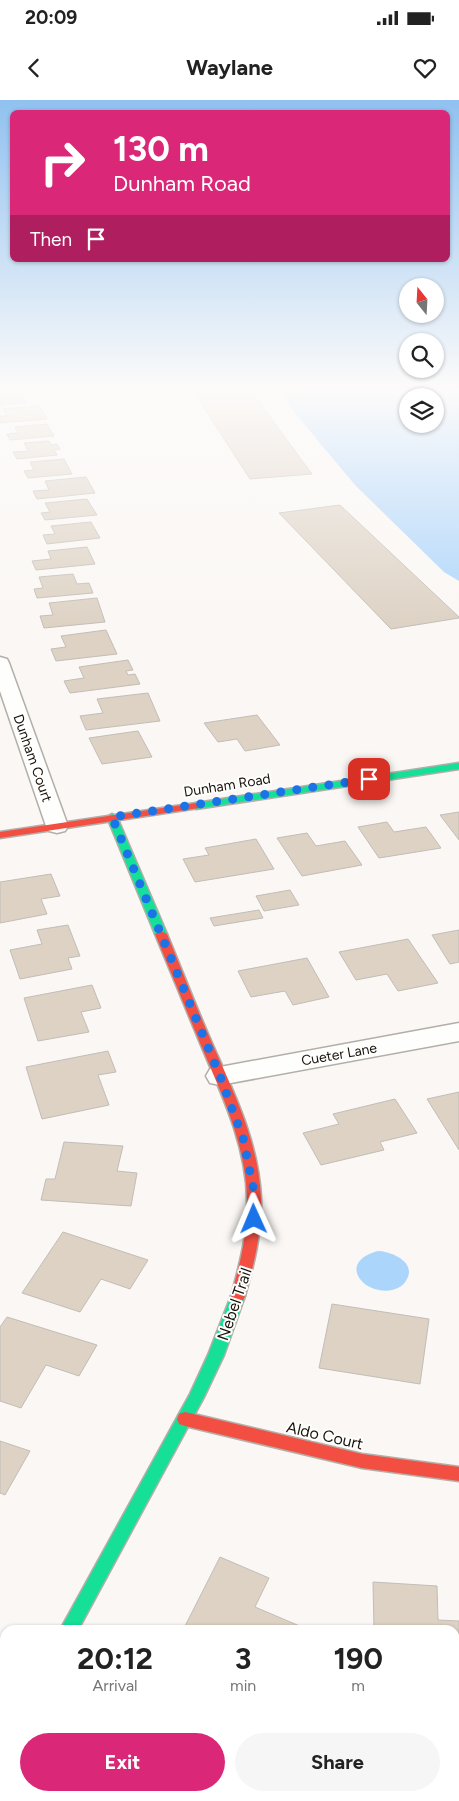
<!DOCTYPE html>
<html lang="en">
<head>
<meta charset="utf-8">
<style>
	:root { --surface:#fff; --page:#f6f6f6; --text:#222; --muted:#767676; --accent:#db2777 }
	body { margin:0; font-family:Figtree,sans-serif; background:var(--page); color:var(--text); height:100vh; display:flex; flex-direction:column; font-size:19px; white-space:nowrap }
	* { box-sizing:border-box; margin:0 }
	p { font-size:16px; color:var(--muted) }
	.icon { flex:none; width:28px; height:28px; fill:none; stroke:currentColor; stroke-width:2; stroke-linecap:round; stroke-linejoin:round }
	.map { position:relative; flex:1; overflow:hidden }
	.side { position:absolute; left:0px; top:1525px; width:460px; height:176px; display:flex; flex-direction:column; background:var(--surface); border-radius:15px 15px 0 0; box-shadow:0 1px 4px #0004 }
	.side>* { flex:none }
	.guide { position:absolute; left:10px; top:10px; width:440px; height:152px; border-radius:8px; box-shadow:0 1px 4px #0004; background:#db2777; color:#fff; overflow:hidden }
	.needle { width:32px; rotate:342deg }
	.controls { position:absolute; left:399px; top:178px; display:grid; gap:10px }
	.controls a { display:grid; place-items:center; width:45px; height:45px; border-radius:50%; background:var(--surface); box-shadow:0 1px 4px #0004; font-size:25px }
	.pin { position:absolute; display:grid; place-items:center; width:42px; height:42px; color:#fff; margin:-21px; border-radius:10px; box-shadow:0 2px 8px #0006 }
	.me { position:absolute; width:55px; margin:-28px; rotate:359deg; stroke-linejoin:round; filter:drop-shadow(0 0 4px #0008) }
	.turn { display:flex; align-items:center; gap:18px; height:105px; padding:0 20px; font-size:22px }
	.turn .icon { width:65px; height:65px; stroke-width:2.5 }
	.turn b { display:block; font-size:35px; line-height:42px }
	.then { display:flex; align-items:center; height:48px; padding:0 20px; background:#0003; gap:10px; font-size:19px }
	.eta { display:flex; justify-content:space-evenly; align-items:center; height:85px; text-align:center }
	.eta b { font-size:30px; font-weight:700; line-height:35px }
	.action { display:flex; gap:10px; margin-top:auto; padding:10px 20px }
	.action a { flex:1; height:58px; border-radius:30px; background:var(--accent); color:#fff; font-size:20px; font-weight:700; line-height:58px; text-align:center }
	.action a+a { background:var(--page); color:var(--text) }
	.status { display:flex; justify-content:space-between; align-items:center; height:35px; padding:0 25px; background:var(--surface); direction:ltr }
	.status svg { height:14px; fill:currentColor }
	header { display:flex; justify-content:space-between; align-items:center; height:65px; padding:0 20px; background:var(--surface); font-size:22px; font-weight:700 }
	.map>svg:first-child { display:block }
</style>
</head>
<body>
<div class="status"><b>20:09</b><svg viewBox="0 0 49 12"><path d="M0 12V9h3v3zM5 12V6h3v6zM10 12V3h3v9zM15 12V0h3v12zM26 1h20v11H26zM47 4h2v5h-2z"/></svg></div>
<header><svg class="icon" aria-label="back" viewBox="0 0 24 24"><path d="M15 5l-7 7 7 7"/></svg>Waylane<svg class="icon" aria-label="heart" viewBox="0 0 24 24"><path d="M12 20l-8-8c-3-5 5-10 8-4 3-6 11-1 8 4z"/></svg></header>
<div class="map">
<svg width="459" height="1701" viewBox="0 0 459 1701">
	<rect width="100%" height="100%" fill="#faf7f4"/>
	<!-- water -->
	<g fill="#acd5fb" fill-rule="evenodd">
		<path d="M308,287H457L459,289V481L444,472L355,385L289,306L285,297L294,291ZM408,296H435V324H408Z"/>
		<path d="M379,1151C392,1152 416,1162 407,1179C399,1196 370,1193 360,1179C349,1164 366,1153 379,1151Z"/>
	</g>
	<!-- building -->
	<g fill="#ddd2c4" stroke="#c2bdb7">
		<polygon points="250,290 312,374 250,379 195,294"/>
		<polygon points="18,291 26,303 0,305 0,293"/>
		<polygon points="39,306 47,319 1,323 0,322 0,316 7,316 3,309"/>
		<polygon points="47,324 54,336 10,340 7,334 18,333 15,327"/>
		<polygon points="49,341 51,345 57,344 60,349 54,350 57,355 17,359 13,352 28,351 24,343"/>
		<polygon points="64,359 72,374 28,378 24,371 34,370 30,362"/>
		<polygon points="86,377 95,393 37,399 33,391 49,390 45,381"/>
		<polygon points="87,399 97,415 45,420 41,413 50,412 45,403"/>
		<polygon points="340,405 459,517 459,518 391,529 279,413"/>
		<polygon points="91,422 100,438 47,444 43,435 55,434 51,426"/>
		<polygon points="87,447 95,464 36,470 32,461 51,459 48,451"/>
		<polygon points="73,474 77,484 89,483 93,493 37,498 34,489 43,488 39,477"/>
		<polygon points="97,498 105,522 44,528 40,516 53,515 49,503"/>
		<polygon points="106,530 117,554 56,561 51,549 66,547 61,536"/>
		<polygon points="128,560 133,570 126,571 128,575 135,574 140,584 70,593 64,581 84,578 79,567"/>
		<polygon points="148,593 160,621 86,630 80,616 103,613 97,599"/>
		<polygon points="257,615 280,645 245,651 237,639 218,642 204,623"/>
		<polygon points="138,631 152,657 102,664 89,638"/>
		<polygon points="459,712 459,740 440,715"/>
		<polygon points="387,722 394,732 426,727 441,748 379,758 358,727"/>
		<polygon points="307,733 316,746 345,741 362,765 302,776 277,738"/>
		<polygon points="256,739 274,769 195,782 183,759 209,755 205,748"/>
		<polygon points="51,774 60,796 41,799 47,814 0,823 0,782"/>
		<polygon points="290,790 299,805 264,811 256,796"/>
		<polygon points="259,810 263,818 214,826 210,818"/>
		<polygon points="68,825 80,856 68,858 72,869 20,879 10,850 42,844 37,830"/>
		<polygon points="459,830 459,862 450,864 432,835"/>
		<polygon points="408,839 438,883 398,891 387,874 356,880 339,852"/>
		<polygon points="307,858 329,897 293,905 285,891 251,897 238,871"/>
		<polygon points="92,885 101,908 81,912 89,932 38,941 24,898"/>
		<polygon points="108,951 116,972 98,975 109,1005 42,1019 26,967"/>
		<polygon points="459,992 459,1050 427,999"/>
		<polygon points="395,999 417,1033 380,1042 384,1050 321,1065 303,1033 339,1024 333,1014"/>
		<polygon points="64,1042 123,1046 117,1071 137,1073 131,1106 41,1100 46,1079 55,1079"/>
		<polygon points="63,1132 148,1160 130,1189 101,1179 80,1212 22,1193"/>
		<polygon points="332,1204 429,1219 420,1284 319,1268"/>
		<polygon points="7,1217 97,1245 79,1276 46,1265 21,1308 0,1301 0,1227"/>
		<polygon points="0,1341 30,1351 5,1395 0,1393"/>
		<polygon points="220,1457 269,1478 255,1507 309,1530 183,1530"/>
		<polygon points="373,1482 437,1486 438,1520 459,1521 459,1600 455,1600 455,1530 374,1530"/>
		<polygon points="108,1696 240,1696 250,1701 109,1701 106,1700"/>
	</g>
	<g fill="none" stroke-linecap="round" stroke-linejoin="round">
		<defs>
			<g id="street">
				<polygon points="0,557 7,559 9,563 68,726 65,731 57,733 49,731 46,726 0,591"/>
				<polygon points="459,923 459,941 220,985 210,983 206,976 210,969 220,967"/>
				<polygon points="5,1621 5,1670 0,1672 0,1623"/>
			</g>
			<g id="fast">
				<polygon points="459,663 459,669 196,709 191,706 196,703"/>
				<polygon points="112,714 117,717 167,834 165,836 157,836 155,834 107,717"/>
				<polygon points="238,1190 243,1192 245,1196 224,1255 204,1297 78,1530 60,1530 190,1294 208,1255 231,1196 233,1192"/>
			</g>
			<g id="jam">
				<polygon points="196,703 201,706 199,708 0,738 0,732"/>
				<path d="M161,831L167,834C182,870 196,907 212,943C234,993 259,1043 261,1099C262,1132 254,1164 245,1196L243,1200L238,1202L233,1200L231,1196C240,1164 248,1132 247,1099C246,1044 221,993 200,943C185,907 170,870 155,834Z"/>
				<polygon points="185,1312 362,1354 459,1367 459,1381 362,1368 185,1326 179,1324 177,1319 179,1314"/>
			</g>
		</defs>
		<!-- street casing -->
		<use href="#street" stroke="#b3aea8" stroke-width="3"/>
		<!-- fast casing -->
		<use href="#fast" stroke="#b3aea8" stroke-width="3"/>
		<!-- jam casing -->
		<use href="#jam" stroke="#b3aea8" stroke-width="3"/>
		<!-- street -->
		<use href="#street" fill="#fefefd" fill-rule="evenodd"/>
		<!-- fast -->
		<use href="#fast" fill="#16e098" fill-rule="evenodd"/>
		<!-- jam -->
		<use href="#jam" fill="#f24e42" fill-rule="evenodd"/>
	</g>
	<!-- sky -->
	<linearGradient id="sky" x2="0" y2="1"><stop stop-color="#90c1f0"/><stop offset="0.55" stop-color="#fdfbfa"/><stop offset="1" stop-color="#fdfbfa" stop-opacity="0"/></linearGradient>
	<rect width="459" height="526" fill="url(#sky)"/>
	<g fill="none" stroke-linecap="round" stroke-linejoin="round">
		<!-- route -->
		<polyline stroke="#1a73e8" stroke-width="9" stroke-dasharray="0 16.2" points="254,1119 253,1086 243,1038 220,976 112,717 369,679"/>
	</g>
	<g text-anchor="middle" stroke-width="4" stroke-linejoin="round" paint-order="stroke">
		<!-- street labels -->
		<g font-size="14" fill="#191208" stroke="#fff">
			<text transform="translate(33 658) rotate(71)" y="5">Dunham Court</text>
			<text transform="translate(227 685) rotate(-9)" y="5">Dunham Road</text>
			<text transform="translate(339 954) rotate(-10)" y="5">Cueter Lane</text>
		</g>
		<!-- near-street labels -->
		<g font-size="16" fill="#191208" stroke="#fff">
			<text transform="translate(234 1204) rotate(-71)" y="6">Nebel Trail</text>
			<text transform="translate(325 1335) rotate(13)" y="6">Aldo Court</text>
		</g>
	</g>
</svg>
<div class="controls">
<a><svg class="needle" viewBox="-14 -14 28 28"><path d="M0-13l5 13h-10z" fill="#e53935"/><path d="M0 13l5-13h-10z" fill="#767676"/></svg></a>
<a><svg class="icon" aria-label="search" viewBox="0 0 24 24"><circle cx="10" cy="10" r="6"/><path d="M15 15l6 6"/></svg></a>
<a><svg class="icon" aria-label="layers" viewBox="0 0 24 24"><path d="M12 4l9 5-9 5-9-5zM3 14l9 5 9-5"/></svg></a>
</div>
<div class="pin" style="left:369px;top:679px;background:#d93025"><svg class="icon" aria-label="arrive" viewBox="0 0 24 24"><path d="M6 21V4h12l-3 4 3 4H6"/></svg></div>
<svg class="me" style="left:254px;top:1119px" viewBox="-20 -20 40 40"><path d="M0-17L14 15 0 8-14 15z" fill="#1a73e8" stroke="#fff" stroke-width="4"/></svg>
<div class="guide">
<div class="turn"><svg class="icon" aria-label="right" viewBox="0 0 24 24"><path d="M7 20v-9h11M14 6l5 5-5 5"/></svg><div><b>130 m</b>Dunham Road</div></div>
<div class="then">Then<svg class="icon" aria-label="arrive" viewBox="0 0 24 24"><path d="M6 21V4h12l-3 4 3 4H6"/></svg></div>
</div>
<section class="side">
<div class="eta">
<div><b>20:12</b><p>Arrival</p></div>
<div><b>3</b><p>min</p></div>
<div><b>190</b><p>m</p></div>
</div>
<div class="action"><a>Exit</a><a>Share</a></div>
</section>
</div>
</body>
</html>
